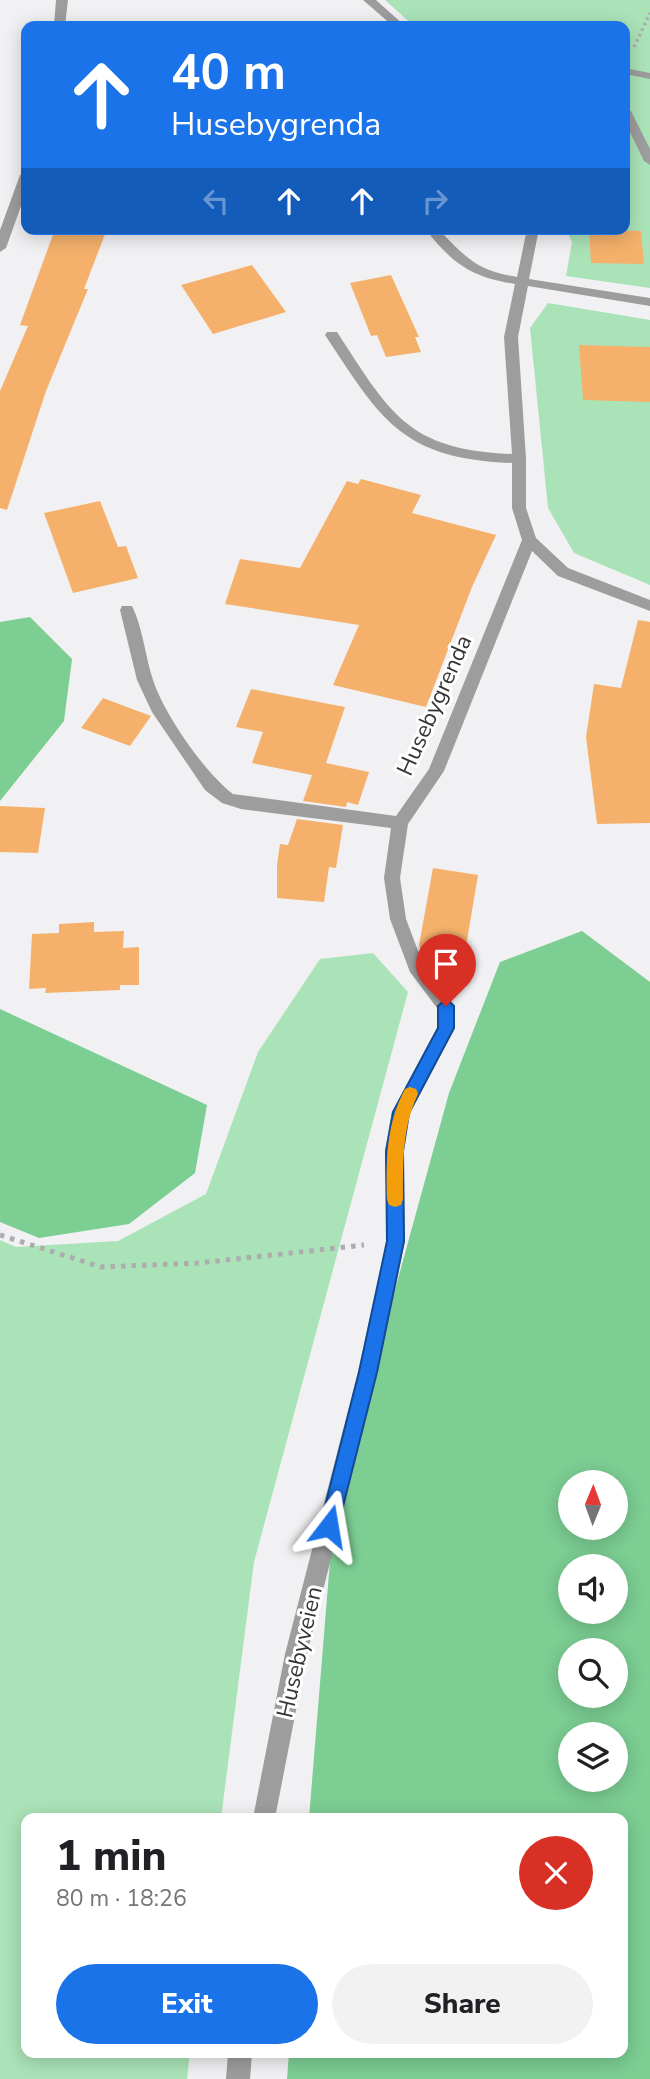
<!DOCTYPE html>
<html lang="en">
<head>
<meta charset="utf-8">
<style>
	:root { --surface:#fff; --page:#f2f2f2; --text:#202124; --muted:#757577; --accent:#1a73e8 }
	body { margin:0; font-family:"Nunito Sans",sans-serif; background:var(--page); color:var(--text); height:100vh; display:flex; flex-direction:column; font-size:26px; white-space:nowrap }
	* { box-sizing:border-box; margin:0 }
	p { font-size:23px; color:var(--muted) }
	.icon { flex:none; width:38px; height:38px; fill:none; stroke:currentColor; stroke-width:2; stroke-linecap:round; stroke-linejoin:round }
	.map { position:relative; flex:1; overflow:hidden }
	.side { position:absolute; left:21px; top:1813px; width:607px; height:245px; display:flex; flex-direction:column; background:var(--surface); border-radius:14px; box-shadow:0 4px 18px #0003 }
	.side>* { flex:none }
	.hud { position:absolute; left:21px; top:21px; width:609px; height:214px; border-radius:14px; box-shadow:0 4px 18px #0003; background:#1a73e8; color:#fff; overflow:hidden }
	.needle { width:46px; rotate:1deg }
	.controls { position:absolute; left:558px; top:1470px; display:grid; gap:14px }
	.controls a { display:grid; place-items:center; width:70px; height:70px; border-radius:50%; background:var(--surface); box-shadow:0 4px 18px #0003; font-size:35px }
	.pin { position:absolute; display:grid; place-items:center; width:60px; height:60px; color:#fff; margin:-72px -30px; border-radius:50% 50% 50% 0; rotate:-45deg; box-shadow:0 0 7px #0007 }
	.pin .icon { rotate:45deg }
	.me { position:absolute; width:77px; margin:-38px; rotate:14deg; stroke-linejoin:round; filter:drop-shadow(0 0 5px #0008) }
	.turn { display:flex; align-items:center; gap:24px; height:147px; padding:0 35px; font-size:32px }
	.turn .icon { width:91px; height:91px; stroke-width:2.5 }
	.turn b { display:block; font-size:49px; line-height:60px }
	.lanes { display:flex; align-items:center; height:66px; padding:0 35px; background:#0003; justify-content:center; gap:35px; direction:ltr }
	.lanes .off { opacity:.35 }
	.round { display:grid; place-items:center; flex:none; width:74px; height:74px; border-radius:37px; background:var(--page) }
	.overview { display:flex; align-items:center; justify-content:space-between; height:119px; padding:0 35px }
	h1 { font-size:42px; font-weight:800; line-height:52px }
	.primary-button { display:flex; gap:14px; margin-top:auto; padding:14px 35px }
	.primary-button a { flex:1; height:80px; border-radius:42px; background:var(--accent); color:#fff; font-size:28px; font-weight:800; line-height:80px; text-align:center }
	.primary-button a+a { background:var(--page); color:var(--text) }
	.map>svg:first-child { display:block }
</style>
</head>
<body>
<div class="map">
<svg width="650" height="2079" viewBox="0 0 650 2079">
	<rect width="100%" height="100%" fill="#f1f1f3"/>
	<!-- green -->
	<g fill="#abe3b8">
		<polygon points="385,0 650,0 650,288 566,276 572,242 566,229 625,229 625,26 414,26"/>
		<polygon points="548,303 650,320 650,585 574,553 548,508 530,328"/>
		<polygon points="373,953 408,992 254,1562 221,1818 26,1818 26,2053 190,2053 187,2079 0,2079 0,1240 16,1247 118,1241 206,1194 258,1052 320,959"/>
	</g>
	<!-- forest -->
	<g fill="#7cce93" fill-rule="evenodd">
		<polygon points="30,617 72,659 64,721 0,801 0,622"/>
		<path d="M582,931L650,982V2079H287L289,2053H623V1818H309L334,1512L449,1093L500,962ZM570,1482H616V1528H570ZM570,1566H616V1612H570ZM570,1650H616V1696H570ZM570,1734H616V1780H570Z"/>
		<polygon points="0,1009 207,1105 195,1173 129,1224 39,1238 0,1222"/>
	</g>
	<!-- building -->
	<g fill="#f5b16b">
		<polygon points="55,229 107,229 84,289 88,289 46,391 7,510 0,508 0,391 28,326 20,325"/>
		<polygon points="589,230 641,231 644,264 591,263"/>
		<polygon points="252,265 286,312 213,334 181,285"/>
		<polygon points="391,275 419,337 415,337 421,352 386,357 377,335 371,336 350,283"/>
		<polygon points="579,345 650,347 650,402 583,400"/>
		<polygon points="361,479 421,495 412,513 496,535 472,587 426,707 333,685 359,625 225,604 240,559 300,568 347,481 358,484"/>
		<polygon points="100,501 118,547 126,546 138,578 73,593 44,513"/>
		<polygon points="638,620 650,622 650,823 597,824 586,737 594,684 621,688"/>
		<polygon points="251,689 345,707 326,763 369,772 358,805 347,802 346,807 303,801 312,775 252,763 263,732 236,727"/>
		<polygon points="103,698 151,716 130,746 81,728"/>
		<polygon points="0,806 45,808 38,853 0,852"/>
		<polygon points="297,819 343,825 336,868 329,867 324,902 277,898 277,865 280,844 288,845"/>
		<polygon points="433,868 478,875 464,958 421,951 419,945"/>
		<polygon points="94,922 94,932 124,931 123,948 139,947 139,985 120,985 120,990 45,993 46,988 29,989 32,934 59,933 59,924"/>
	</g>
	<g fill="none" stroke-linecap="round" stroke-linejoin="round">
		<!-- path-far1 -->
		<polyline stroke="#adadaf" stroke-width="3.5" stroke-dasharray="2.5 3.5" stroke-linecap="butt" points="634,47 650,13"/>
		<!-- path -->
		<polyline stroke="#adadaf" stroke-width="5" stroke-dasharray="4.5 6" stroke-linecap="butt" points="0,1235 101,1267 199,1263 364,1245"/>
		<!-- minor -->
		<g fill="#9e9d9d" fill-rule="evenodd">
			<polygon points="56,0 68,0 65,26 54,26"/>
			<polygon points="363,0 376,0 405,26 393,26"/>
			<polygon points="625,68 650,73 650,79 625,74"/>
			<polygon points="625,108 631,111 650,149 650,165 644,161 625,122"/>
			<polygon points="26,171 26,192 6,248 0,252 0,230 20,175"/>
			<path d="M425,229H438C467,258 475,270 517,277L527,229H539L529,279L650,298V306L528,286L518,337L526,459V508L536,538L568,568L650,600V611L558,576L532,551L444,771L408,824L400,878L406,919L423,964L455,1006V1028L410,1113L403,1151L405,1241L378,1372L307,1654L275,1818H253L285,1654L358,1372L387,1241L385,1151L392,1112L437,1028V1008L410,972L390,919L384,878L391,828L241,809L222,803L205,790L152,712L137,680L120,610L122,606H132C143,628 145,656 153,680C164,714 205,773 233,794L396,816L429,769L522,540L512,508V463C402,459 381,420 325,335L327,332H337C390,413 407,450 512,454L504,337L515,284C471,277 453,264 425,229Z"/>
			<polygon points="228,2053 252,2053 250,2079 226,2079"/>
		</g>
	</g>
	<!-- route -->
	<polygon fill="#1a73e8" stroke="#114b97" stroke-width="2" points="446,999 454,1006 454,1028 409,1113 403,1151 404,1241 377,1372 338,1526 336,1532 329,1535 322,1532 320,1526 359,1372 387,1241 386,1151 393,1112 438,1028 438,1006"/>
	<!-- slow -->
	<path fill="#f59e0b" d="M410,1087L416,1089L418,1094C402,1128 403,1162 403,1199L401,1205L395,1207L389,1205L387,1199C386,1160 386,1125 405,1089Z"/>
	<g text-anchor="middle" stroke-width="6" stroke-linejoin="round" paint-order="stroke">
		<!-- street labels -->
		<g font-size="23" fill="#353536" stroke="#fff">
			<text transform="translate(434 705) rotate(-66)" y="8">Husebygrenda</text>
			<text transform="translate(299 1652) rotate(-77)" y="8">Husebyveien</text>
		</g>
	</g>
</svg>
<div class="controls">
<a><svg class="needle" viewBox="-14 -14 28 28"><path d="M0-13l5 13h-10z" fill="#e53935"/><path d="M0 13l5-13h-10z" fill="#757577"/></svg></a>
<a><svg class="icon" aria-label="sound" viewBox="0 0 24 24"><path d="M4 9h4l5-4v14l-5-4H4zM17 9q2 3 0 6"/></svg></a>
<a><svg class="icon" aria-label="search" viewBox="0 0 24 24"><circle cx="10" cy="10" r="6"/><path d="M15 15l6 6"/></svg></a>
<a><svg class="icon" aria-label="layers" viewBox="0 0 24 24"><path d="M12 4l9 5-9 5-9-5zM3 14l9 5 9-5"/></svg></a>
</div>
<div class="pin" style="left:446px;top:1006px;background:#d93025"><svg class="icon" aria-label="arrive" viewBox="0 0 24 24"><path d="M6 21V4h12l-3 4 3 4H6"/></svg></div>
<svg class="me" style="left:329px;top:1526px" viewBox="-20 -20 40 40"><path d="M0-17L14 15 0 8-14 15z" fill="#1a73e8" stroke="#fff" stroke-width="4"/></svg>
<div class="hud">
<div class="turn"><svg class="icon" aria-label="ahead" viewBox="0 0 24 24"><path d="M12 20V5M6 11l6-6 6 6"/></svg><div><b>40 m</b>Husebygrenda</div></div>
<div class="lanes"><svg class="icon off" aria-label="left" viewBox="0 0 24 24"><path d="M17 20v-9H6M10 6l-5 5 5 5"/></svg><svg class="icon" aria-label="ahead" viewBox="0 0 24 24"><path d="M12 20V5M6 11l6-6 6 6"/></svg><svg class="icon" aria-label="ahead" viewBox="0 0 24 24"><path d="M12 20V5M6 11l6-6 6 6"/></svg><svg class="icon off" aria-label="right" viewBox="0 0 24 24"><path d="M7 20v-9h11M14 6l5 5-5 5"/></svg></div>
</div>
<section class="side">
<div class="overview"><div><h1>1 min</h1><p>80 m · 18:26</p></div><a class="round" style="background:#d93025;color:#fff"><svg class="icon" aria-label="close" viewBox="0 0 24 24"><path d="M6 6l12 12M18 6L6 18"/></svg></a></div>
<div class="primary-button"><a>Exit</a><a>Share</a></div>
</section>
</div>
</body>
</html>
